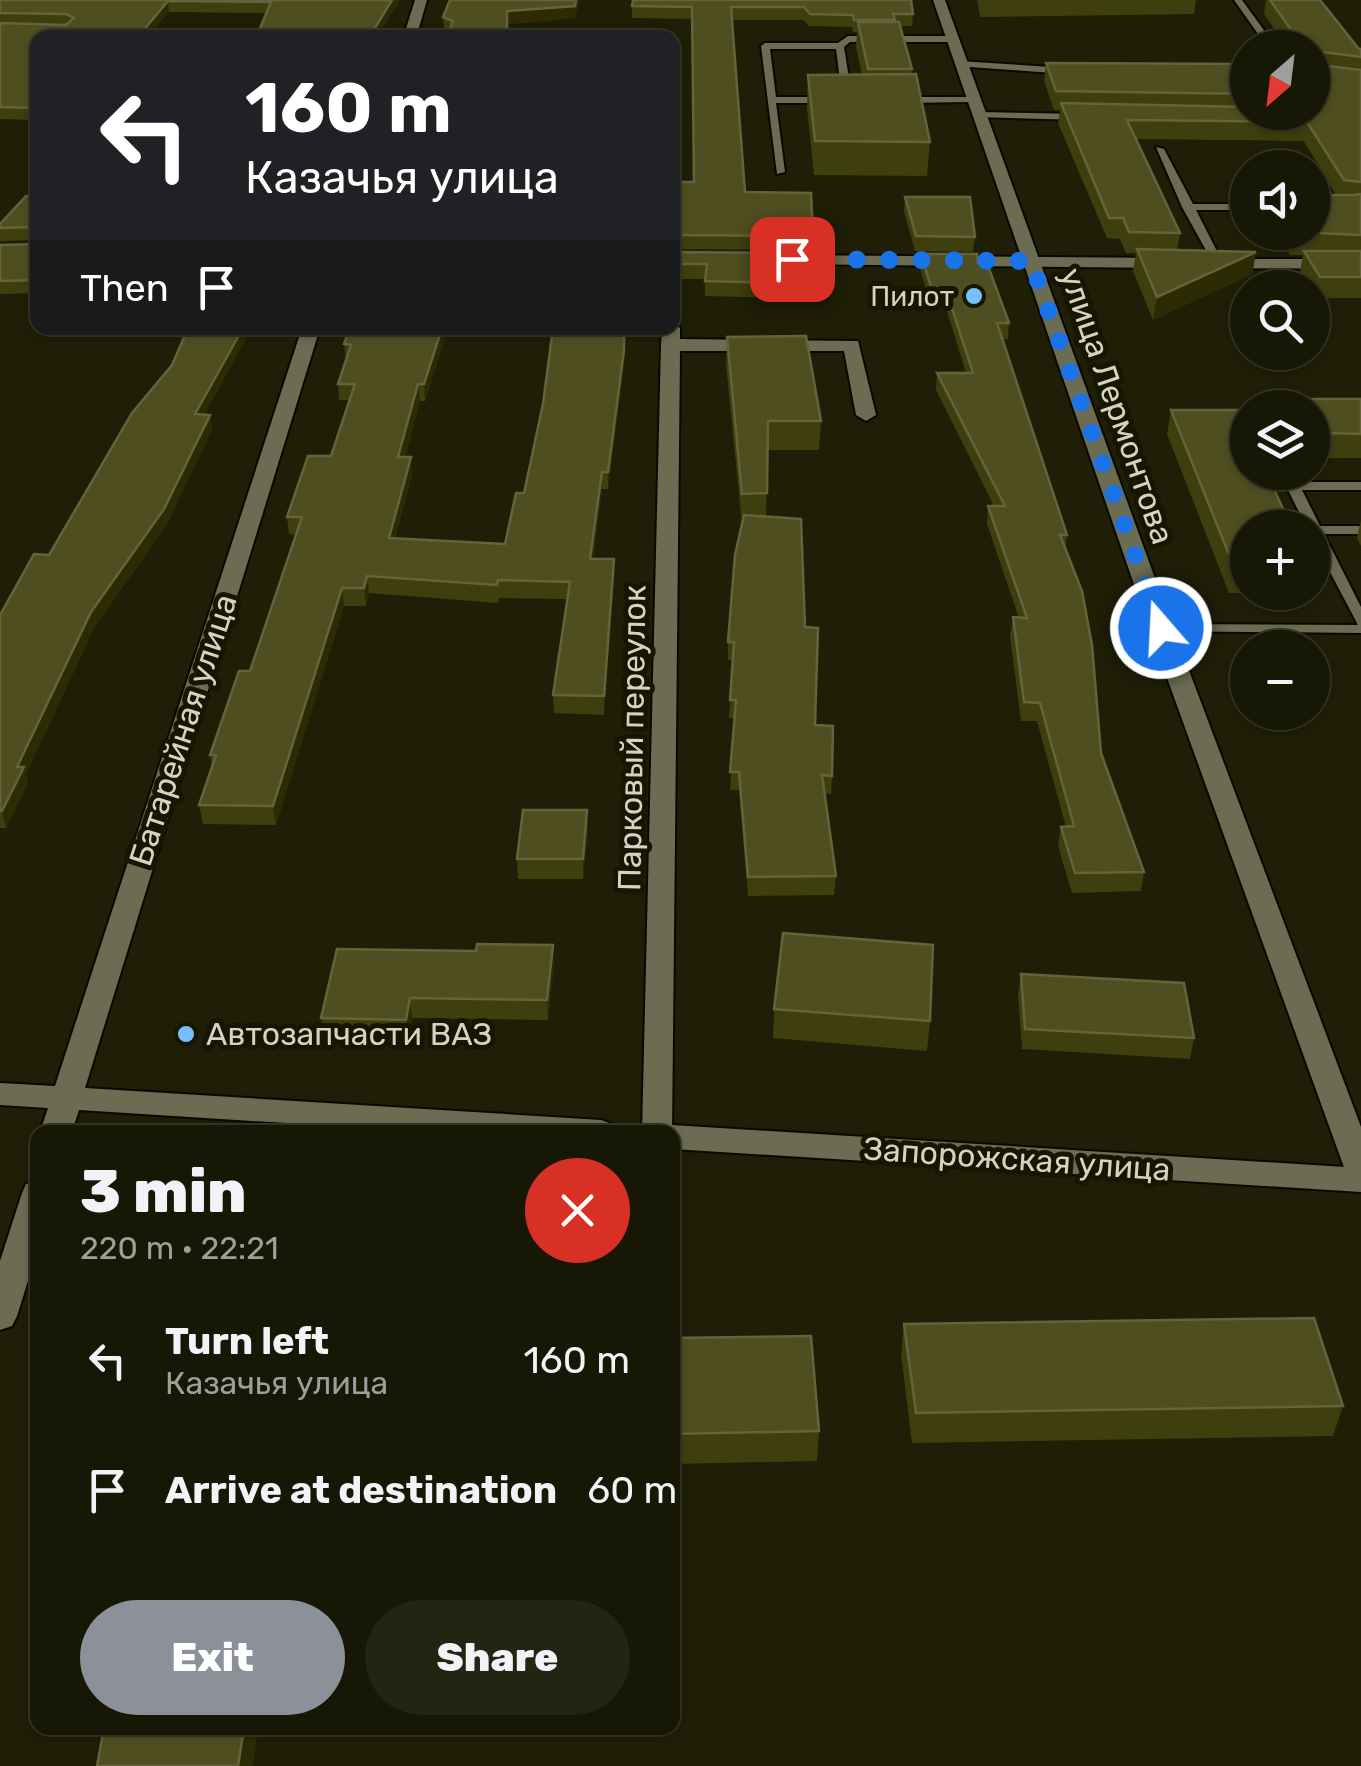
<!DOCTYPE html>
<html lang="en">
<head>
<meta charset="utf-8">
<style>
	:root { --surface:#171705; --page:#242413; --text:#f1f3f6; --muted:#9e9f9a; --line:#363627; --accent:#8c9099 }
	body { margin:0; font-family:Rubik,sans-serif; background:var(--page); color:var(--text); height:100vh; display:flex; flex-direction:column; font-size:38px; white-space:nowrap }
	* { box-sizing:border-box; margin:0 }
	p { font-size:32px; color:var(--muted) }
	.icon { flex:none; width:55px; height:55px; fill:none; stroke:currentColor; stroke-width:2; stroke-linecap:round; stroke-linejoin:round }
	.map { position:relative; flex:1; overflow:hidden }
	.sheet { position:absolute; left:30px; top:1125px; width:650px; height:610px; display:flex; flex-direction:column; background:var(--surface); border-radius:20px; box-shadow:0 2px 8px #0004,0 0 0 2px var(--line) }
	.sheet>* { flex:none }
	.hud { position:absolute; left:30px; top:30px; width:650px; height:305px; border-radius:20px; box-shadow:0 2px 8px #0004,0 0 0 2px var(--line); background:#202124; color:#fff; overflow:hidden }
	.needle { width:65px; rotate:208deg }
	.tools { position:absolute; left:1230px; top:30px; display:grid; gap:20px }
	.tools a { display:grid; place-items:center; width:100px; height:100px; border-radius:50%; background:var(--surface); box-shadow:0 2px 8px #0004,0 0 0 2px var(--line); font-size:50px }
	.pin { position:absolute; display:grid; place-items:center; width:85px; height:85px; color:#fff; margin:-42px; border-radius:20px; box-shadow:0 5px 15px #0006 }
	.me { position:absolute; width:110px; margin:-55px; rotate:341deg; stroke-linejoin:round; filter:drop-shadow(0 0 8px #0008) }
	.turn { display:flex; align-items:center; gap:35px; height:210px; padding:0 50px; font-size:45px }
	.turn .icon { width:130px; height:130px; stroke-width:2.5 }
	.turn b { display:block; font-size:70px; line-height:85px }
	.then { display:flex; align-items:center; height:95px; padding:0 50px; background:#0003; gap:20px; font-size:38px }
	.round { display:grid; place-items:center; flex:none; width:105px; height:105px; border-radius:52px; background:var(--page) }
	.head { display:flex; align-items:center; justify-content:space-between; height:170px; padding:0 50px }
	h1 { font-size:60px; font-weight:800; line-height:75px }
	.primary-button { display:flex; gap:20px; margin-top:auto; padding:20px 50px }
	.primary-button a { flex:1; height:115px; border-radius:60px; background:var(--accent); color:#fff; font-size:40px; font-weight:800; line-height:115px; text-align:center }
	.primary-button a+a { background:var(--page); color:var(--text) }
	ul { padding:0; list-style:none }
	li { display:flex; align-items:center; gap:30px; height:130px; padding:0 50px }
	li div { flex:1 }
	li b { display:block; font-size:38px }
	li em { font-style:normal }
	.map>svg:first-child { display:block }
</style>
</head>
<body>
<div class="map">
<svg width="1361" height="1766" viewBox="0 0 1361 1766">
	<rect width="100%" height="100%" fill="#1f1f07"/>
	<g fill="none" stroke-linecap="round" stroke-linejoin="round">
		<defs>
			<g id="service">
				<polygon points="1234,0 1242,0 1277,48 1268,48"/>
				<polygon points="848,36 950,36 954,39 950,42 850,42 844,47 852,97 847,100 842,97 836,49 770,49 776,97 832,97 837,100 832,103 776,103 785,172 777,174 761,46 765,43 838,43"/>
				<polygon points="959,61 1067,68 1071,71 1067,74 956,66"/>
				<polygon points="972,97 975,102 898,103 893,100 898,97"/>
				<polygon points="978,112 1082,114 1087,117 1082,120 975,117 973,115"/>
				<polygon points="1156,147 1164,149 1193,204 1248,204 1248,210 1196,210 1223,263 1222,265 1213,263 1182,207"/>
				<polygon points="1293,482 1361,482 1361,490 1302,490 1320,526 1361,526 1361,534 1324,534 1361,607 1361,633 1156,631 1154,628 1161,624 1358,625 1312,538 1312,528 1307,528 1286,486"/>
			</g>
			<g id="minor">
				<polygon points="933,0 945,0 1173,628 1361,1127 1361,1182 1350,1178 1345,1170 1149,628"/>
				<polygon points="672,323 680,328 680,339 858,341 876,415 866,421 856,415 844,351 680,351 672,1134 642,1132 661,345 662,328 672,328"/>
			</g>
			<g id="tertiary">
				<polygon points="415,0 427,0 416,38 403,38"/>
				<polygon points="772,255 1170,258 1178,263 1170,268 778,264 770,259"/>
				<polygon points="1212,259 1361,259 1361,269 1218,268 1210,263"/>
				<polygon points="302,328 320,328 85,1088 601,1120 612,1124 617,1132 429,1132 79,1110 72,1132 40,1132 48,1108 0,1105 0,1083 55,1086"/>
				<polygon points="672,1125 1361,1168 1361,1192 672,1149 672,1132 659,1132"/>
				<polygon points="38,1181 38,1249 17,1316 12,1326 0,1330 0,1261 22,1193 26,1184"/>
			</g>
		</defs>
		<!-- service casing -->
		<use href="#service" stroke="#090900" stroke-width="4"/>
		<!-- minor casing -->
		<use href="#minor" stroke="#090900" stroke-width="4"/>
		<!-- tertiary casing -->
		<use href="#tertiary" stroke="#090900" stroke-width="4"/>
		<!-- service -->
		<use href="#service" fill="#6b6c52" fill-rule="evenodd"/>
		<!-- minor -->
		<use href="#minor" fill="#6b6c52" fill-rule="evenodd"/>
		<!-- tertiary -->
		<use href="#tertiary" fill="#6b6c52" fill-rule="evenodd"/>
	</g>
	<!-- wall -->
	<g fill="#3f3e0e">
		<polygon points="0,0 400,0 376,38 266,13 169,12 38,38 38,120 0,119"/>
		<polygon points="450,0 579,0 575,18 507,24 449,32 444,30 443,17"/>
		<polygon points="911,0 913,14 912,26 900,26 930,142 927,176 814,175 807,108 808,75 862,75 856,46 857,32 853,32 852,27 809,26 803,20 732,20 745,192 813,236 812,250 672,249 672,182 694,182 692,19 632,18 632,6"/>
		<polygon points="977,0 1196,0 1194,14 980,17"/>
		<polygon points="1266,0 1320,0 1359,49 1361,49 1361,298 1315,298 1312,294 1312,288 1309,288 1300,272 1303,255 1290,255 1277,232 1312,232 1336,195 1304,141 1136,139 1180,233 1177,250 1256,252 1252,274 1153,320 1133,271 1136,253 1126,253 1120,239 1107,238 1058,123 1060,110 1054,110 1044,81 1046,63 1248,64 1248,112 1312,112 1312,48 1288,48 1264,14"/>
		<polygon points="38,197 37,240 0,241 0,224"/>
		<polygon points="905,197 975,237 973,252 915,251 904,211"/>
		<polygon points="38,244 38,293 0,294 0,245"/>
		<polygon points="672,252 815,284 814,299 705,296 705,279 672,279"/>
		<polygon points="921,254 978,263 1009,323 1008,339 1002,339 1067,535 1065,549 1101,753 1144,872 1141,891 1072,893 1058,846 1061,827 1066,827 1037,721 1021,721 1010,636 1013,617 1019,618 987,524 988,506 994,506 936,390 937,373 966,373 946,308 930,303 920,269"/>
		<polygon points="448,328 425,401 420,401 405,457 412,474 395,538 505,544 524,493 625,328 624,366 608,489 602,489 593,559 614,559 614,577 604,715 554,713 553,695 567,599 499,598 498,603 369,593 366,606 344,606 276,825 203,824 199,805 212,766 210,755 250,671 296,535 289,534 287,517 331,456 350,400 339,400 338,384 346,360 344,344"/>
		<polygon points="727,337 821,421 819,450 768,450 766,516 805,627 815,725 832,776 831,794 824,794 836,876 834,895 748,896 739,790 730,790 734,718 729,718 733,660 728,660 728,642 742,524 726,365"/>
		<polygon points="172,365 205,415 210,415 212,429 167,524 94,628 26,774 28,784 6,828 0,828 0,615 49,555"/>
		<polygon points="1305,399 1361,399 1361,458 1317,458 1312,449 1312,408 1303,408"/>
		<polygon points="1171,410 1248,528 1248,592 1304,593 1229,593 1167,434"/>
		<polygon points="1361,520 1361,546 1357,538"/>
		<polygon points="588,830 583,879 518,879 517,859"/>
		<polygon points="476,951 554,965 548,1020 412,1018 409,1040 324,1039 321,1018"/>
		<polygon points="1021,974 1194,1038 1190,1059 1022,1049 1018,994"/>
		<polygon points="774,1009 930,1021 927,1051 773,1038"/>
		<polygon points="904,1324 1343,1406 1333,1436 912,1443 901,1354"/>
		<polygon points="672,1338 819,1431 817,1461 672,1464"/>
	</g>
	<!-- shaded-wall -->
	<g fill="#2c2b03">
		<polygon points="392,0 400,0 376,38 369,38"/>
		<polygon points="579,0 575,18 507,24 507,11"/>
		<polygon points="168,1 169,12 148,38 137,38"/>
		<polygon points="1256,252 1252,274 1153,320 1157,297"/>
		<polygon points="243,328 252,328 197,429 195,414"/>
		<polygon points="442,328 448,328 425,401 424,384"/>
		<polygon points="625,328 624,366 608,489 608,472"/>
		<polygon points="418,384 420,401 400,474 398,457"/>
		<polygon points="210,415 212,429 167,524 94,628 26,774 28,784 6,828 2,811 17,767 91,612"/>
		<polygon points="411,457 412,474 390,555 389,538"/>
		<polygon points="602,472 602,489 590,577 590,559"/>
		<polygon points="614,559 614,577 604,715 604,696"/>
		<polygon points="367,576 369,593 366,606 364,588"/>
		<polygon points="342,588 344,606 276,825 273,806"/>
		<polygon points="587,810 588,830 583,879 583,859"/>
		<polygon points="553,945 554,965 548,1020 547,1000"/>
		<polygon points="410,998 412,1018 409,1040 406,1020"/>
		<polygon points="244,1728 258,1728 253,1766 238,1766"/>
	</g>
	<!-- building -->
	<g fill="#4f4e21" stroke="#64633b" stroke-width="2.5">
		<polygon points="0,0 392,0 369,38 256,38 271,2 168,1 137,38 38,38 38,106 36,108 0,107 0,23 66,25 74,18 66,14 0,13"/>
		<polygon points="450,0 576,0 575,6 507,11 507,38 447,38 453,21 443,17"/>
		<polygon points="633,0 911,0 913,14 893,14 895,20 854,20 853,15 810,14 804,7 731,7 745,192 811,193 813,236 672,235 672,182 694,182 692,7 632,6"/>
		<polygon points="1270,0 1320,0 1359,49 1361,49 1361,57 1316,51 1312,57 1312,48 1304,48"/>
		<polygon points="858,22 899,22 912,69 868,69"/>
		<polygon points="1046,63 1248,64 1248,94 1056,91"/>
		<polygon points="1312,64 1361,70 1361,182 1344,180 1307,122 1127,120 1180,233 1129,232 1123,218 1109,218 1061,103 1248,107 1248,112 1312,112"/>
		<polygon points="916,74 930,142 815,141 808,75"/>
		<polygon points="1361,194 1361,235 1293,232 1312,232 1312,195 1353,195"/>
		<polygon points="26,196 38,197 38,241 35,227 0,228 0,224"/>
		<polygon points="905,197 970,197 975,237 916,236"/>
		<polygon points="38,244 38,280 0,281 0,245"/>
		<polygon points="1137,249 1256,252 1157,297"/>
		<polygon points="1304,251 1361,251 1361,277 1320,277"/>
		<polygon points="672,252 814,253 815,284 705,281 707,264 672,264"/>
		<polygon points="921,254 977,254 978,263 987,263 1009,323 997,323 1067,535 1060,535 1082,591 1092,645 1101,753 1144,872 1075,873 1061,827 1074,826 1040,703 1024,702 1013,617 1027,618 988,506 1005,506 937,373 973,373 947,293 931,287"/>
		<polygon points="188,328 243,328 195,414 210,415 164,509 91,612 17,767 24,767 2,811 0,811 0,615 34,554 49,555 132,413 172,365"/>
		<polygon points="350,328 442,328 424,384 418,384 398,457 411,457 389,538 505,544 516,493 524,493 543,404 553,328 624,328 624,350 608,472 602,472 590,559 614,559 604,696 553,695 570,582 498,580 497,585 367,576 364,588 342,588 273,806 199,805 216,755 210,755 239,671 250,671 302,517 287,517 308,456 331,456 355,384 338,384 351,345 344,344"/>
		<polygon points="806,336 821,421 768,421 767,493 742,494 727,337"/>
		<polygon points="1305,399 1361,399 1361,434 1323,433 1312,414 1312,408 1309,408"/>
		<polygon points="1171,410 1238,410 1248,431 1248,472 1266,472 1292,528 1248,528 1248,567 1234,567"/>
		<polygon points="744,515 801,519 805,627 818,628 815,725 833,726 832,776 822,775 836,876 748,877 739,772 730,772 736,700 730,700 734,642 728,642 735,555"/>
		<polygon points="523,810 587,810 583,859 517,859"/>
		<polygon points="783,933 933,945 930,1021 774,1009"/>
		<polygon points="477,944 553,945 547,1000 410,998 406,1020 321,1018 337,949 476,951"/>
		<polygon points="1021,974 1184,983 1194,1038 1025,1029"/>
		<polygon points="1314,1318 1343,1406 916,1413 904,1324"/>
		<polygon points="811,1336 819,1431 672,1434 672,1338"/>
		<polygon points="104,1728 244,1728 238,1766 97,1766"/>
	</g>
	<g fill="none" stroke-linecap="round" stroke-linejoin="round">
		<!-- route -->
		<polyline stroke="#1a73e8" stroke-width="18" stroke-dasharray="0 32.4" points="792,259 1031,261 1161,628"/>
	</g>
	<!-- markers -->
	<g fill="#76c0f7" stroke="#161601" stroke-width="4">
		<circle cx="974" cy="296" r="10"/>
		<circle cx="186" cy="1034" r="10"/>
	</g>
	<g text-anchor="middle" stroke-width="10" stroke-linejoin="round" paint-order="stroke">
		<!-- far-poi labels -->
		<g font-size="28" fill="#d3d4c5" stroke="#161601" text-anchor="end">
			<text x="954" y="306">Пилот</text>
		</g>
		<!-- street labels -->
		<g font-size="32" fill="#d3d4c5" stroke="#161601">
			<text transform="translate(1117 406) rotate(71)" y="11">улица Лермонтова</text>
			<text transform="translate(183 730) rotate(-72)" y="11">Батарейная улица</text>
			<text transform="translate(632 738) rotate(-89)" y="11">Парковый переулок</text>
			<text transform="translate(1017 1159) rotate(4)" y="11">Запорожская улица</text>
		</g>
		<!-- poi labels -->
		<g font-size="32" fill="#d3d4c5" stroke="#161601" text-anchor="start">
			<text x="206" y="1045">Автозапчасти ВАЗ</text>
		</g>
	</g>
</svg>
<div class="tools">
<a><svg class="needle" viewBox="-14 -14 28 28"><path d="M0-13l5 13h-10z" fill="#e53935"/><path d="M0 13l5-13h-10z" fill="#9e9f9a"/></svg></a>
<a><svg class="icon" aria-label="sound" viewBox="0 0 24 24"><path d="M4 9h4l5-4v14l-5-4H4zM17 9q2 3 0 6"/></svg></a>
<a><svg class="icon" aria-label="search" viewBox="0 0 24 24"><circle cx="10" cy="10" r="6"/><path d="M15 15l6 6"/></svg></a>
<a><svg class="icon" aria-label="layers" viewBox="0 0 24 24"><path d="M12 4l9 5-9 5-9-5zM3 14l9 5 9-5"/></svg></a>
<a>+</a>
<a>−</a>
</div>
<div class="pin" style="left:792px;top:259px;background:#d93025"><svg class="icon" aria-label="arrive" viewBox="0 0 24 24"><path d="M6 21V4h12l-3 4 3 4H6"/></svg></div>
<svg class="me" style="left:1161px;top:628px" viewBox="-20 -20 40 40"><circle r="17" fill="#1a73e8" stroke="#fff" stroke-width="3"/><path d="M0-11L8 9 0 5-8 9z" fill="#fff"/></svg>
<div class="hud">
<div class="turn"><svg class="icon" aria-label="left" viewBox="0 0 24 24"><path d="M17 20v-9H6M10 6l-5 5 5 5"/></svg><div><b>160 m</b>Казачья улица</div></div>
<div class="then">Then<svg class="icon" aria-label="arrive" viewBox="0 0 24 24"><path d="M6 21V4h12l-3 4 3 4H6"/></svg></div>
</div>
<section class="sheet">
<div class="head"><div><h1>3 min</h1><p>220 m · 22:21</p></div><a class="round" style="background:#d93025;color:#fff"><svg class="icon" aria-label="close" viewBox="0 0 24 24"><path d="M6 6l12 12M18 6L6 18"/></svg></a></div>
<ul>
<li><svg class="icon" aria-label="left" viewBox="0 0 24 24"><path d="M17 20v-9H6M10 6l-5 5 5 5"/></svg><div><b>Turn left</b><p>Казачья улица</p></div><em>160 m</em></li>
<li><svg class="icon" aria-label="arrive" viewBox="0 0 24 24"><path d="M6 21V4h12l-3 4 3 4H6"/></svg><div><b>Arrive at destination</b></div><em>60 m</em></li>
</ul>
<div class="primary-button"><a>Exit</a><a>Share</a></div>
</section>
</div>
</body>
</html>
